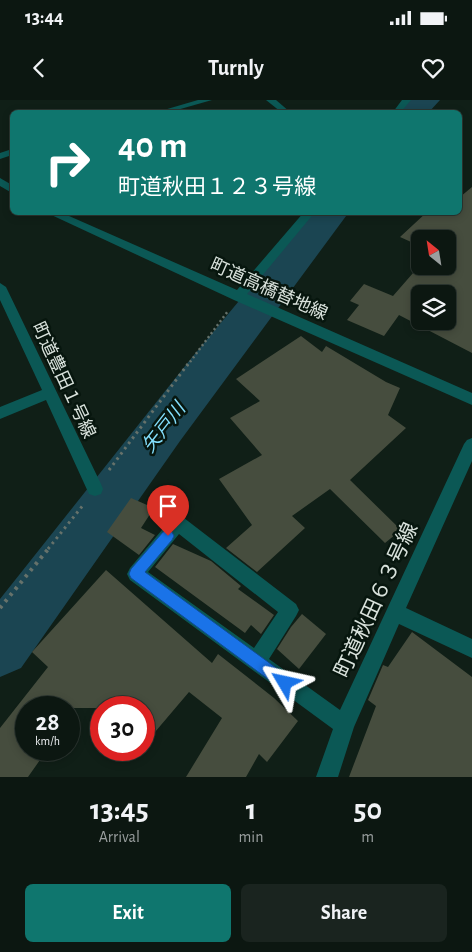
<!DOCTYPE html>
<html lang="en">
<head>
<meta charset="utf-8">
<style>
	:root { --surface:#0c1711; --page:#1a241f; --text:#f1f3f6; --muted:#9a9f9f; --line:#2c3631; --accent:#0f766e }
	body { margin:0; font-family:"Alegreya Sans","Noto Sans JP",sans-serif; background:var(--page); color:var(--text); height:100vh; display:flex; flex-direction:column; font-size:19px; white-space:nowrap }
	* { box-sizing:border-box; margin:0 }
	p { font-size:16px; color:var(--muted) }
	.icon { flex:none; width:28px; height:28px; fill:none; stroke:currentColor; stroke-width:2; stroke-linecap:round; stroke-linejoin:round }
	.map { position:relative; height:677px; overflow:hidden }
	.panel { display:flex; flex-direction:column; background:var(--surface); flex:1 }
	.panel>* { flex:none }
	.guide { position:absolute; left:10px; top:10px; width:452px; height:105px; border-radius:8px; box-shadow:0 2px 8px #0003,0 0 0 1px var(--line); background:#0f766e; color:#fff; overflow:hidden }
	.needle { width:32px; rotate:330deg }
	.buttons { position:absolute; left:411px; top:130px; display:grid; gap:10px }
	.buttons a { display:grid; place-items:center; width:45px; height:45px; border-radius:8px; background:var(--surface); box-shadow:0 2px 8px #0003,0 0 0 1px var(--line); font-size:25px }
	.speed { position:absolute; left:15px; top:596px; display:flex; gap:10px; font-size:25px; font-weight:700; text-align:center }
	.speed>* { display:grid; place-content:center; width:65px; height:65px; border-radius:50%; background:var(--surface); box-shadow:0 2px 8px #0003,0 0 0 1px var(--line); line-height:1 }
	.speed small { font-size:12px; font-weight:400 }
	.speed .limit { border:8px solid #d22; background:#fff; color:#111 }
	.pin { position:absolute; display:grid; place-items:center; width:42px; height:42px; color:#fff; margin:-51px -21px; border-radius:50% 50% 50% 0; rotate:-45deg; box-shadow:0 0 5px #0007 }
	.pin .icon { rotate:45deg }
	.me { position:absolute; width:55px; margin:-28px; rotate:306deg; stroke-linejoin:round; filter:drop-shadow(0 0 4px #0008) }
	.turn { display:flex; align-items:center; gap:18px; height:105px; padding:0 25px; font-size:22px }
	.turn .icon { width:65px; height:65px; stroke-width:2.5 }
	.turn b { display:block; font-size:35px; line-height:42px }
	.eta { display:flex; justify-content:space-evenly; align-items:center; height:85px; text-align:center }
	.eta b { font-size:30px; font-weight:600; line-height:35px }
	.action { display:flex; gap:10px; margin-top:auto; padding:10px 25px }
	.action a { flex:1; height:58px; border-radius:8px; background:var(--accent); color:#fff; font-size:20px; font-weight:600; line-height:58px; text-align:center }
	.action a+a { background:var(--page); color:var(--text) }
	.status { display:flex; justify-content:space-between; align-items:center; height:35px; padding:0 25px; background:var(--surface); direction:ltr }
	.status svg { height:14px; fill:currentColor }
	header { display:flex; justify-content:space-between; align-items:center; height:65px; padding:0 25px; background:var(--surface); font-size:22px; font-weight:600 }
	.map>svg:first-child { display:block }
</style>
</head>
<body>
<div class="status"><b>13:44</b><svg viewBox="0 0 49 12"><path d="M0 12V9h3v3zM5 12V6h3v6zM10 12V3h3v9zM15 12V0h3v12zM26 1h20v11H26zM47 4h2v5h-2z"/></svg></div>
<header><svg class="icon" aria-label="back" viewBox="0 0 24 24"><path d="M15 5l-7 7 7 7"/></svg>Turnly<svg class="icon" aria-label="heart" viewBox="0 0 24 24"><path d="M12 20l-8-8c-3-5 5-10 8-4 3-6 11-1 8 4z"/></svg></header>
<div class="map">
<svg width="472" height="677" viewBox="0 0 472 677">
	<rect width="100%" height="100%" fill="#101f17"/>
	<g fill="none" stroke-linecap="round" stroke-linejoin="round">
		<!-- river -->
		<g fill="#1b4552" fill-rule="evenodd">
			<polygon points="410,0 440,0 429,12 400,12"/>
			<polygon points="313,112 349,112 180,341 21,568 0,577 0,499 189,261"/>
		</g>
	</g>
	<!-- building -->
	<g fill="#464d3e" fill-rule="evenodd">
		<path d="M472,87V253L399,215L384,236L347,220L359,205L350,201L364,184L393,196L420,165V166H448V139H420V146L400,137L427,112H460V97ZM420,194H448V221H420Z"/>
		<polygon points="301,236 322,252 326,246 386,282 400,288 388,315 406,328 350,380 401,430 385,443 330,389 292,416 305,428 257,472 226,448 252,425 219,379 262,355 230,318 260,301 236,279"/>
		<polygon points="131,398 154,408 141,428 155,435 139,455 107,432"/>
		<polygon points="173,444 211,461 241,486 238,489 274,515 261,534 251,525 245,533 155,467"/>
		<polygon points="106,470 212,563 218,554 274,598 298,621 267,662 259,654 246,677 186,677 222,618 189,592 144,645 144,608 26,608 26,650 47,650 28,677 0,677 0,628 48,567 32,552"/>
		<polygon points="302,514 326,534 299,569 277,549 291,527"/>
		<polygon points="412,532 472,577 472,677 349,677 376,606 368,600 383,565 388,567"/>
	</g>
	<g fill="none" stroke-linecap="round" stroke-linejoin="round">
		<!-- path-far2 -->
		<polyline stroke="#66726b" stroke-width="2.5" stroke-dasharray="2 3" stroke-linecap="butt" points="187,266 228,211"/>
		<!-- path-far1 -->
		<g stroke="#66726b" stroke-width="3" stroke-dasharray="2.5 4" stroke-linecap="butt">
			<polyline points="109,370 188,264"/>
			<polyline points="48,449 84,404"/>
		</g>
		<!-- path -->
		<polyline stroke="#66726b" stroke-width="4" stroke-dasharray="3 5" stroke-linecap="butt" points="0,508 49,448"/>
		<!-- minor -->
		<g fill="#0b5855" fill-rule="evenodd">
			<polygon points="198,0 212,0 170,12 157,12"/>
			<polygon points="266,0 276,0 290,12 281,12"/>
			<polygon points="402,0 411,0 401,12 393,12"/>
			<polygon points="12,49 12,55 0,59 0,53"/>
			<polygon points="0,78 12,85 12,93 0,86"/>
			<polygon points="45,112 60,112 237,190 304,112 315,112 247,194 472,293 472,305 234,200"/>
			<polygon points="0,183 6,187 101,384 103,389 101,394 95,396 89,394 46,300 0,319 0,307 42,290 0,200"/>
			<path d="M472,338V361L406,508L472,539V558L399,524L354,627L338,677H316L333,629L130,480L127,474L130,468L172,418L178,415L184,418L296,504L299,510L296,516L269,559L340,610L464,344L467,340ZM179,434L278,512L254,548L148,472Z"/>
		</g>
	</g>
	<!-- route -->
	<polygon fill="#1a73e8" stroke="#114b97" points="168,430 172,432 174,436 172,440 145,472 290,578 292,583 290,588 285,590 280,588 131,478 129,474 131,469 163,432"/>
	<g text-anchor="middle" stroke-width="5" stroke-linejoin="round" paint-order="stroke">
		<!-- street labels -->
		<g font-size="18" fill="#d9e2dc" stroke="#07160e">
			<text transform="translate(269 189) rotate(24)" y="6">町道高橋替地線</text>
			<text transform="translate(64 280) rotate(65)" y="6">町道豊田１号線</text>
		</g>
		<!-- water labels -->
		<g font-size="19" font-style="italic" fill="#83defc" stroke="#07160e">
			<text transform="translate(163 327) rotate(-52)" y="7">矢戸川</text>
		</g>
		<!-- near-street labels -->
		<g font-size="21" fill="#d9e2dc" stroke="#07160e">
			<text transform="translate(376 500) rotate(-65)" y="7">町道秋田６３号線</text>
		</g>
	</g>
</svg>
<div class="buttons">
<a><svg class="needle" viewBox="-14 -14 28 28"><path d="M0-13l5 13h-10z" fill="#e53935"/><path d="M0 13l5-13h-10z" fill="#9a9f9f"/></svg></a>
<a><svg class="icon" aria-label="layers" viewBox="0 0 24 24"><path d="M12 4l9 5-9 5-9-5zM3 14l9 5 9-5"/></svg></a>
</div>
<div class="speed"><div>28<small>km/h</small></div><div class="limit">30</div></div>
<div class="pin" style="left:168px;top:436px;background:#d93025"><svg class="icon" aria-label="arrive" viewBox="0 0 24 24"><path d="M6 21V4h12l-3 4 3 4H6"/></svg></div>
<svg class="me" style="left:285px;top:583px" viewBox="-20 -20 40 40"><path d="M0-17L14 15 0 8-14 15z" fill="#1a73e8" stroke="#fff" stroke-width="4"/></svg>
<div class="guide">
<div class="turn"><svg class="icon" aria-label="right" viewBox="0 0 24 24"><path d="M7 20v-9h11M14 6l5 5-5 5"/></svg><div><b>40 m</b>町道秋田１２３号線</div></div>
</div>
</div>
<section class="panel">
<div class="eta">
<div><b>13:45</b><p>Arrival</p></div>
<div><b>1</b><p>min</p></div>
<div><b>50</b><p>m</p></div>
</div>
<div class="action"><a>Exit</a><a>Share</a></div>
</section>
</body>
</html>
